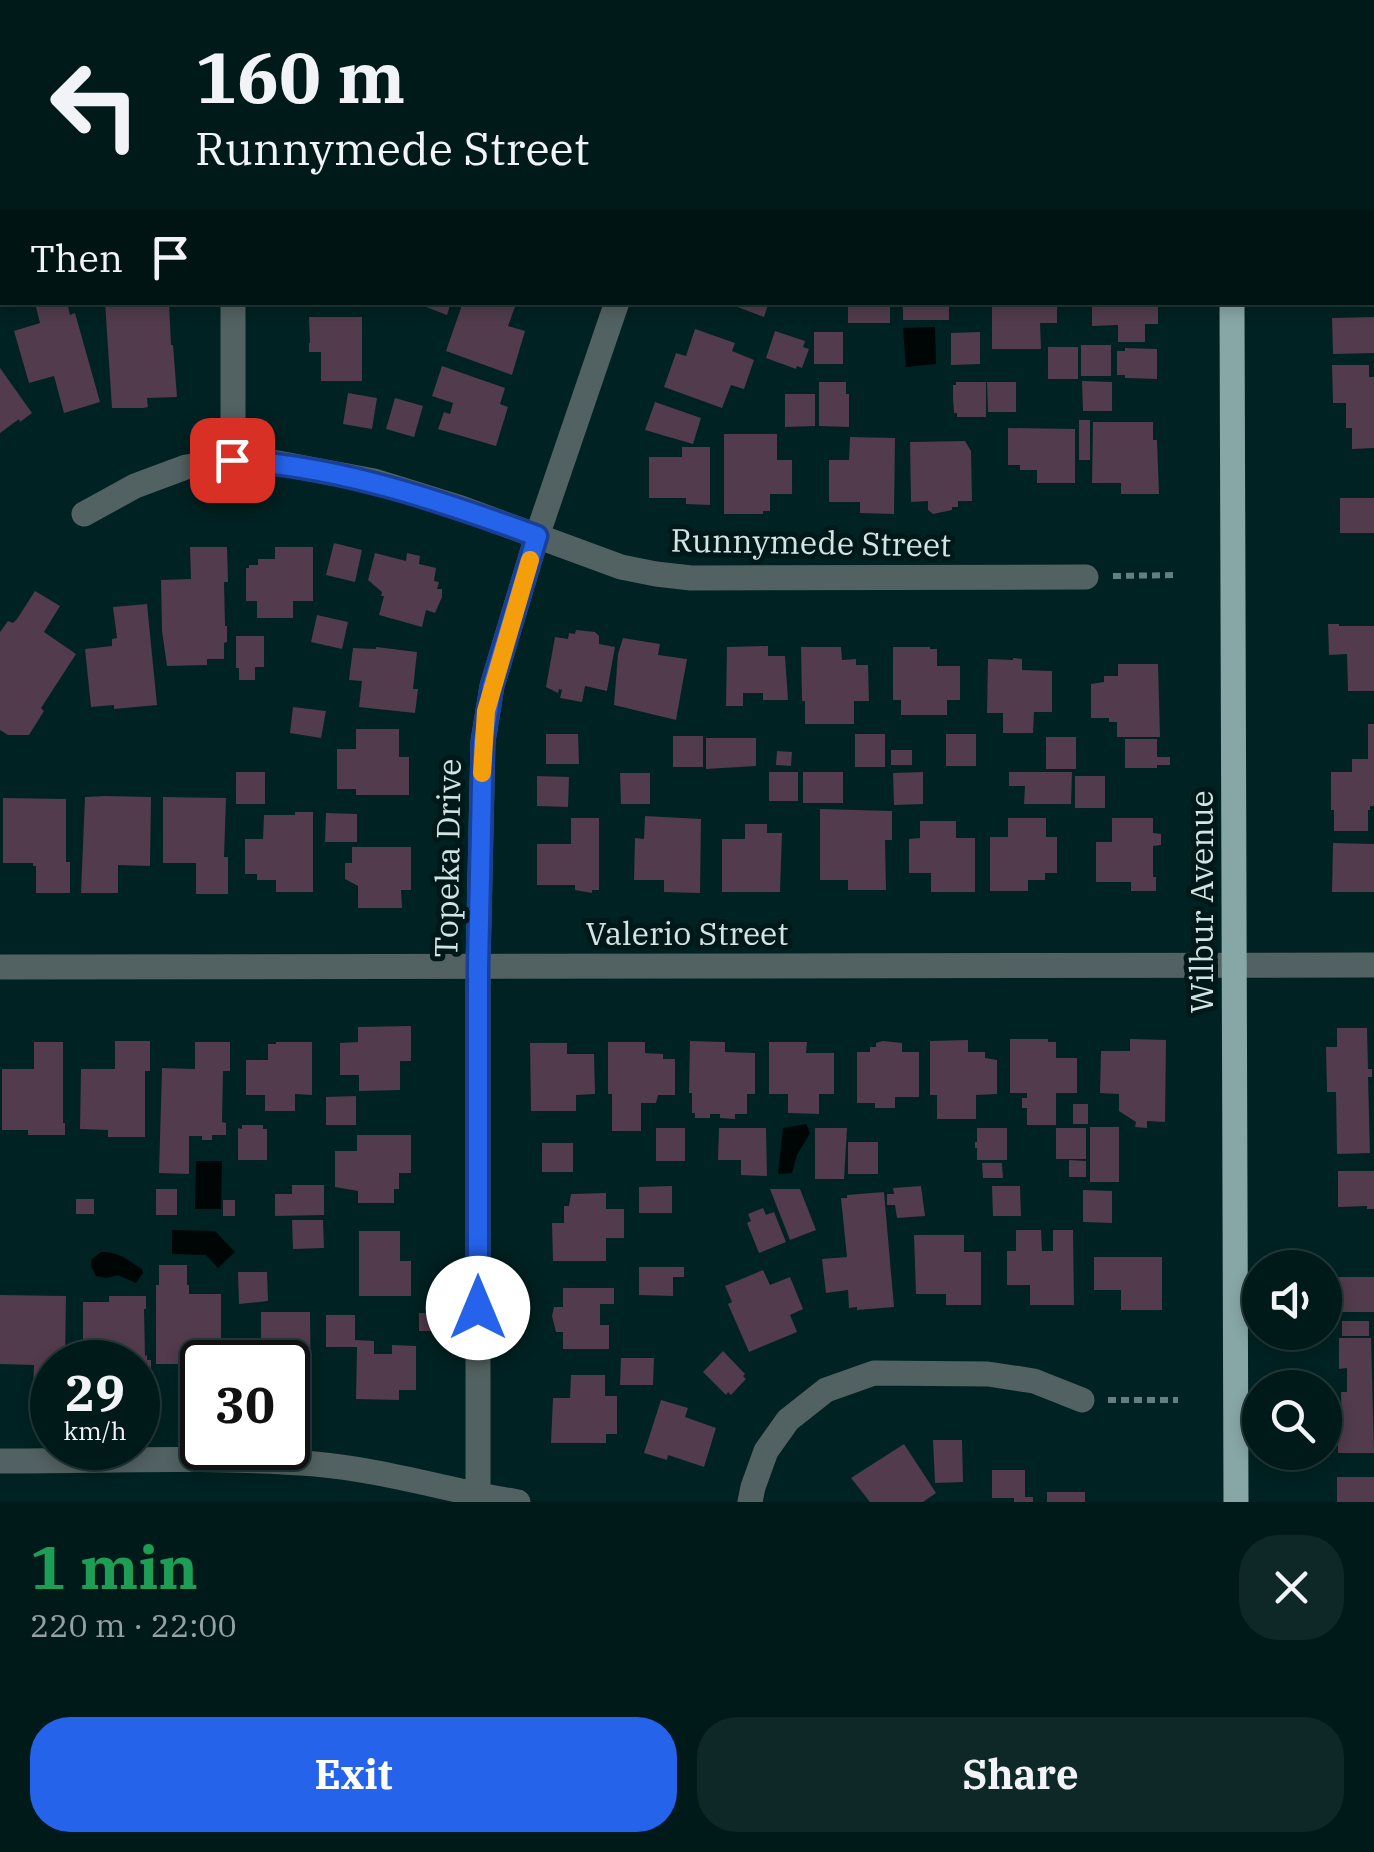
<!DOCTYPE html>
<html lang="en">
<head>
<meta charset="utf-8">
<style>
	:root { --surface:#001a1a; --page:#0e2727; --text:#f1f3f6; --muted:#95a1a2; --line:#223839; --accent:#2563eb }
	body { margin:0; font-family:"IBM Plex Serif",serif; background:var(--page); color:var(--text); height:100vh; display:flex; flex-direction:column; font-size:38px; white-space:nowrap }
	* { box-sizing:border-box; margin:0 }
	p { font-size:32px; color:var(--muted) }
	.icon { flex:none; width:55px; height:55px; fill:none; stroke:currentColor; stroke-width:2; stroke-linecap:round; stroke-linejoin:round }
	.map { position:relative; height:1502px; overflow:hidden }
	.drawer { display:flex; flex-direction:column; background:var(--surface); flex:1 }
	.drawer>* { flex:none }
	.banner { position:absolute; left:0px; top:0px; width:1375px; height:305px; box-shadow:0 5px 15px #0003,0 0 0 2px var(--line); background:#001a1a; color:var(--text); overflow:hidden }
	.tools { position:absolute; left:1242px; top:1250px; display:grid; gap:20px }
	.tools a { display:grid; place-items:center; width:100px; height:100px; border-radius:50%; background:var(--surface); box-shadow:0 5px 15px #0003,0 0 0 2px var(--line); font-size:50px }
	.speed { position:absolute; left:30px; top:1340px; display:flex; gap:20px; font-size:50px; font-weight:700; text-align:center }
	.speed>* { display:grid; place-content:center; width:130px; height:130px; border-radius:50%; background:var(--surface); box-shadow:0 5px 15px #0003,0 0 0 2px var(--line); line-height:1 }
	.speed small { font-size:25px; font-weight:400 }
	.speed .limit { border:5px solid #111; border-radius:15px; background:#fff; color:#111 }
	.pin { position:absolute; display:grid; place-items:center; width:85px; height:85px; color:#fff; margin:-42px; border-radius:20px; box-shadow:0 5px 15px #0006 }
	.me { position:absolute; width:110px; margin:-55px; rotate:0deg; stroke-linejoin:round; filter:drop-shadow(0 0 8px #0008) }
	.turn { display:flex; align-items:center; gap:35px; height:210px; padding:0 30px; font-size:45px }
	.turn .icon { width:130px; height:130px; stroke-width:2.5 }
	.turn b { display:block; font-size:70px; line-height:85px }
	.then { display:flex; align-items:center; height:95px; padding:0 30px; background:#0003; gap:20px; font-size:38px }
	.round { display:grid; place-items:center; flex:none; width:105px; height:105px; border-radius:40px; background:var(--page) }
	.head { display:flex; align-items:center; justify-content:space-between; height:170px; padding:0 30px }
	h1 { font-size:60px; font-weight:800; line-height:75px; color:#1e9e55 }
	.action { display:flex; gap:20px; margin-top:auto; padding:20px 30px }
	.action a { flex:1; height:115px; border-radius:40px; background:var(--accent); color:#fff; font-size:40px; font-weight:800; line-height:115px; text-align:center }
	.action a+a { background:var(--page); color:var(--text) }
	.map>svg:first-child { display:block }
</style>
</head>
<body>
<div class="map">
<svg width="1374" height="1502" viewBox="0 0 1374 1502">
	<rect width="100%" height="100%" fill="#022"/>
	<!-- water -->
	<g fill="#000606">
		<polygon points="935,327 936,364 906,367 903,328"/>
		<polygon points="806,1124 810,1133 797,1155 792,1173 778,1174 783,1128"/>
		<polygon points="196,1161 222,1161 221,1209 195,1209"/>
		<polygon points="172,1230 215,1231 235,1252 218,1268 206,1255 172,1254"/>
		<path d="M101,1252C119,1251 127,1260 142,1269L143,1273L136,1283L118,1275L106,1278L96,1276L91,1266L92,1259Z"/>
	</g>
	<!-- building -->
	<g fill="#513b4c">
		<polygon points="55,302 67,302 70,315 75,313 100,402 64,413 54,376 29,383 14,331 40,323 36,307"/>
		<polygon points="105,302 169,302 171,345 173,345 177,397 147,398 148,407 143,408 112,408"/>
		<polygon points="413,302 451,302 447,315"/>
		<polygon points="458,302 516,304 508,326 525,331 512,375 446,351 462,305"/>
		<polygon points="724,302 769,302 764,317"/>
		<rect x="848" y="302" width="42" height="21"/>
		<rect x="903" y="302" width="46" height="18"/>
		<polygon points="992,302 1057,302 1057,323 1040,323 1041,349 992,349"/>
		<polygon points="1092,302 1158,302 1158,324 1145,324 1145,342 1118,342 1118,325 1092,326"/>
		<polygon points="309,317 362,317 362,381 321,381 321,352 309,352 309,343 310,343"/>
		<polygon points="1374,317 1374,353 1333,354 1332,318"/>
		<polygon points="695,329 735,343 732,351 754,360 744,389 731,385 722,408 664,387 676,353 686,356"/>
		<polygon points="775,331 805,341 803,347 809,349 802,368 797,366 796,369 766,358"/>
		<rect x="814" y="332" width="29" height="32"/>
		<polygon points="980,332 980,364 951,365 951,333"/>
		<rect x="1081" y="345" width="30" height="31"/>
		<rect x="1048" y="347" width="30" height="32"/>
		<polygon points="1125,348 1157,349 1157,379 1125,378 1125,375 1117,375 1117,351 1125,351"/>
		<polygon points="1332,365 1369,365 1369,377 1374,377 1374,448 1352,449 1352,428 1346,428 1346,403 1333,403"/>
		<polygon points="442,366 505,388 500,404 508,407 496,446 438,429 444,412 450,414 453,403 432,396"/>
		<polygon points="0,368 32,413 20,422 19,419 0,433"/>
		<polygon points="1082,381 1112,382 1112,411 1083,411"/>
		<polygon points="819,382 846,382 846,394 849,394 849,427 819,426"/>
		<polygon points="956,382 986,382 986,417 957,417 957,413 954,413 953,399 953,385 956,385"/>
		<polygon points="987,382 1016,382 1016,412 988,412"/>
		<polygon points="348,393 377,398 372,429 343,424"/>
		<polygon points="785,394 815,394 815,426 785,427"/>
		<polygon points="395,398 423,406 414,437 386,429"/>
		<polygon points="655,402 701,418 693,444 645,430"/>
		<rect x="1079" y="420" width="11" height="40"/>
		<polygon points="1093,422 1153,422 1153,440 1157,440 1159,494 1121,494 1121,483 1092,483"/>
		<polygon points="1008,428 1075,429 1075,483 1037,483 1037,470 1020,470 1020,465 1008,465"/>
		<polygon points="724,434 777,434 777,460 792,460 792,494 770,494 770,511 763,511 763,514 724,514"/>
		<polygon points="850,437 895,438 894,514 860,513 860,502 829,502 829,460 849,460"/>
		<polygon points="965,441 971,451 972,501 958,501 958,507 952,507 952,510 933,514 928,510 928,501 911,502 910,442"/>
		<polygon points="682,447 710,447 710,505 686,504 686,498 649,498 649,457 682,457"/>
		<rect x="1340" y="498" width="34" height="35"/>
		<polygon points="334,543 362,550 355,582 326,575"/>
		<polygon points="190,547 227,547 228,582 224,582 225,626 227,626 227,642 224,643 224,659 207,659 207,665 167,666 162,631 161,580 191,579"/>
		<polygon points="275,547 313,547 313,601 293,601 293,618 257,618 257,601 246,601 246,568 249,568 249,565 258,565 258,559 275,559"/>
		<polygon points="375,553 406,561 407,553 420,556 419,564 436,568 434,581 439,582 437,589 442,589 442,597 435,613 426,610 422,627 379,615 384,596 381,596 382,592 368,580"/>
		<polygon points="35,591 60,606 44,632 76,654 41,708 44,711 29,735 8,735 0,730 0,632 8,621 13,623 17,619"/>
		<polygon points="147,604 157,705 114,709 114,705 91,707 85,649 112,646 112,639 117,638 113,607"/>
		<polygon points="317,615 348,622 342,649 311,642"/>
		<polygon points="1328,624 1339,624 1339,626 1374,626 1374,691 1348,691 1347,654 1329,655"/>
		<polygon points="576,630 595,632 599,636 599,644 615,647 607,691 585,686 582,702 560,698 562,690 559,689 558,693 546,687 555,637 568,639 569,633 575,634"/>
		<polygon points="236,636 264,636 264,667 255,667 255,680 239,680 239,668 236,668"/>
		<polygon points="623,638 660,644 658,655 687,659 676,720 614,705 618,654"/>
		<polygon points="768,646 768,656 785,656 788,700 763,700 763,693 743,693 743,706 726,706 727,647"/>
		<polygon points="376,647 417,652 413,689 418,689 415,713 359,707 362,681 349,680 353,648 376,649"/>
		<polygon points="801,647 841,647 842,660 856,659 856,665 868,665 869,701 854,701 854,724 805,724 805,701 802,701"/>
		<polygon points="893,647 930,647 930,649 937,649 937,666 960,666 960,700 947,700 947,715 901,715 901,700 893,700"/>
		<polygon points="1013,658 1022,659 1022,670 1052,671 1052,712 1034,712 1033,733 1003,733 1003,713 987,713 988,659 1013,660"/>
		<polygon points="1118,664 1158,664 1160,737 1117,737 1117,722 1109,722 1109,718 1091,718 1091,684 1104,682 1104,676 1118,676"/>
		<polygon points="293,707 326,711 321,738 290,733"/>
		<polygon points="1368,724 1374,724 1374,806 1370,806 1370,810 1368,810 1368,831 1334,831 1334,810 1331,810 1331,772 1352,772 1352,759 1368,759"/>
		<polygon points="356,729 399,729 399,757 409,757 409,795 356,795 356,789 337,789 337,749 356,749"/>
		<polygon points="546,734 578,734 579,764 546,764"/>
		<rect x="855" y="734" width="30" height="33"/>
		<rect x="946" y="734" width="30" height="32"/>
		<rect x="673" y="736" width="30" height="31"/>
		<rect x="1046" y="737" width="30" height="32"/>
		<polygon points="706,738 756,738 756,766 706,769"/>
		<polygon points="1125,739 1157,739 1157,757 1170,757 1170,765 1157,765 1157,768 1125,768"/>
		<rect x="891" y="750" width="21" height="15"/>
		<polygon points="777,751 792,752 791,766 776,765"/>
		<rect x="236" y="772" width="29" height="32"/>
		<rect x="769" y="772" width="29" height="29"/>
		<rect x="803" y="772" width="40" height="31"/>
		<polygon points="923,772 923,804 894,805 893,773"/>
		<polygon points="1009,772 1072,772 1071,804 1024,804 1025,786 1009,786"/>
		<polygon points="620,773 650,773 650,804 621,804"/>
		<polygon points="537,776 569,777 568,807 537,806"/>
		<rect x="1075" y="776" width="30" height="32"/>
		<polygon points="105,796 151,797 150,866 118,865 118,893 81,893 85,797"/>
		<polygon points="163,797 226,798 224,857 228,857 228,894 196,894 196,863 163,863"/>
		<polygon points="3,798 66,799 66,862 70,862 70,893 36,893 36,866 33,866 33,863 3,863"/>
		<polygon points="820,809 892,811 892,840 885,840 886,890 848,890 848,880 820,880"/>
		<polygon points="295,812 313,812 313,892 276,892 276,880 257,880 257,874 245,874 245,839 263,839 264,815 295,815"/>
		<polygon points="326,813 357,814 357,842 325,842"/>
		<polygon points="645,816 701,819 700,893 664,892 664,880 634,880 635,838 644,839"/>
		<polygon points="571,818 599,818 599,890 592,890 592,893 575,890 575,885 537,885 537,844 571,844"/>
		<polygon points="1008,818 1046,818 1046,837 1057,837 1057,873 1045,873 1045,880 1028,880 1028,891 990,891 990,837 1008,837"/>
		<polygon points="1112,818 1153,818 1153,833 1161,834 1161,845 1153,846 1153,877 1156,877 1156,891 1131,891 1131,882 1096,882 1096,842 1112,842"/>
		<polygon points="920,821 956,821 956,838 975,838 975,892 931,892 931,873 909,873 909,839 920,838"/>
		<polygon points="745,824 767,824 767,833 782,833 780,892 722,892 722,839 745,839"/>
		<polygon points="1333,843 1374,844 1374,892 1332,892"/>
		<polygon points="352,847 411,847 411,890 401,890 402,908 358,908 358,886 345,879 345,863 352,863"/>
		<polygon points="411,1026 411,1061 400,1061 400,1090 359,1091 359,1075 340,1075 340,1043 358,1042 358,1027"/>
		<polygon points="1337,1028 1367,1028 1368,1069 1372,1069 1372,1077 1368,1077 1370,1153 1337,1154 1336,1092 1327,1092 1326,1047 1337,1047"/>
		<polygon points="1010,1039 1048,1039 1048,1042 1056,1042 1056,1058 1077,1058 1077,1093 1056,1093 1056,1125 1027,1125 1027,1108 1022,1108 1022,1098 1027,1098 1027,1093 1010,1093"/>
		<polygon points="1130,1039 1166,1040 1165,1122 1147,1121 1147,1128 1135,1127 1136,1122 1119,1111 1119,1094 1100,1093 1101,1051 1130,1051"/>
		<polygon points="968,1040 968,1052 985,1052 985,1058 997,1060 997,1094 976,1095 976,1119 937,1119 937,1095 930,1095 930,1041"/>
		<polygon points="115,1041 150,1041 150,1071 145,1071 145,1137 108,1137 108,1130 80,1129 81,1069 115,1069"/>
		<polygon points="690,1041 725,1042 725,1052 755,1053 755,1094 747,1094 747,1114 735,1114 735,1119 720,1118 720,1114 710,1114 710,1118 695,1118 695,1113 692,1113 692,1093 689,1093"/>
		<polygon points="883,1041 902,1043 902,1052 919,1052 919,1097 895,1097 895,1108 875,1108 875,1103 857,1103 857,1052 870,1052 870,1047 876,1047 876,1043"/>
		<polygon points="34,1042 63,1042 63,1123 65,1123 65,1135 28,1135 28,1130 2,1130 2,1069 34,1069"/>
		<polygon points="195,1042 230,1042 230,1071 223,1071 222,1122 226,1123 226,1135 212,1135 212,1140 202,1140 202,1136 189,1136 189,1174 159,1173 162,1068 195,1069"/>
		<polygon points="276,1042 312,1042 312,1095 295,1094 295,1111 265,1111 265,1095 246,1095 246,1060 268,1060 268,1044 276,1044"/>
		<polygon points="608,1042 645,1042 645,1053 663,1054 663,1059 675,1059 675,1095 658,1095 656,1103 641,1103 641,1131 612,1131 612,1094 608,1094"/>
		<polygon points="769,1042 807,1042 806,1053 834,1053 834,1094 819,1094 819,1114 788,1113 788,1094 769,1094"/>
		<polygon points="530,1043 567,1043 567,1054 594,1054 595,1094 576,1095 576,1111 531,1111"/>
		<polygon points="356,1096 356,1125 326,1125 326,1097"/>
		<rect x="1073" y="1104" width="15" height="20"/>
		<polygon points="242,1125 263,1125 263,1129 267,1129 267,1160 238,1160 238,1128 242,1129"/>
		<rect x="1090" y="1127" width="29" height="55"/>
		<rect x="656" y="1128" width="29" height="33"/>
		<polygon points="719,1128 766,1128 767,1176 741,1175 741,1160 718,1160"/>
		<polygon points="815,1128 847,1128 844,1179 815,1179"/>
		<polygon points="977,1128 1007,1128 1007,1160 977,1160 977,1148 975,1148 975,1142 977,1142"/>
		<rect x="1056" y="1128" width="30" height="31"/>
		<polygon points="357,1135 411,1135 411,1173 399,1173 399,1189 394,1189 394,1203 358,1203 358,1191 335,1187 335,1151 357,1151"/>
		<rect x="848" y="1142" width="30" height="32"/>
		<rect x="542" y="1143" width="31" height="29"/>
		<polygon points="1069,1160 1086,1161 1086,1177 1069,1177"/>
		<polygon points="982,1163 1002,1163 1003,1178 983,1178"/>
		<polygon points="1338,1171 1374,1171 1374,1209 1367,1209 1367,1206 1338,1207"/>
		<polygon points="292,1185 324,1185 324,1215 275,1216 275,1194 292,1194"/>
		<polygon points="672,1186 672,1213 639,1213 639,1187"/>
		<polygon points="921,1186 925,1216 897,1218 895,1205 887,1205 887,1194 894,1194 893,1188"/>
		<polygon points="992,1186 1020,1186 1021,1216 993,1216"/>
		<rect x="156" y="1189" width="21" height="26"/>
		<polygon points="770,1189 800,1189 816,1230 790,1240"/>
		<polygon points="1083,1190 1112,1191 1112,1223 1083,1222"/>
		<polygon points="884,1192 894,1307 857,1310 857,1307 849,1308 848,1290 826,1293 822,1259 847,1257 841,1198 847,1198 847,1195"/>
		<polygon points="606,1193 606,1209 624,1209 624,1238 606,1238 606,1261 553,1261 552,1223 564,1223 564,1206 569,1206 571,1194"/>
		<rect x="76" y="1199" width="18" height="15"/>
		<rect x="223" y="1200" width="12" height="16"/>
		<polygon points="763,1208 766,1215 774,1212 786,1242 759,1253 747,1223 751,1221 748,1214"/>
		<polygon points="292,1220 323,1220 324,1248 293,1249"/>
		<polygon points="1016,1230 1041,1230 1042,1251 1053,1251 1053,1230 1073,1230 1074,1305 1030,1305 1030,1285 1007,1285 1007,1251 1016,1251"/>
		<polygon points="359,1231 400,1231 400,1261 411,1261 411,1296 359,1296"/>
		<polygon points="914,1235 964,1235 964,1252 981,1252 981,1305 946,1305 946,1294 916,1294"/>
		<polygon points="1094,1257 1162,1257 1162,1310 1121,1310 1121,1290 1094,1290"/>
		<polygon points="159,1265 187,1265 187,1285 189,1285 189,1294 221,1294 221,1362 202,1362 202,1390 191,1390 191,1364 156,1364 156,1285 159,1285"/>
		<polygon points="639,1267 684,1267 684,1277 673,1277 673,1296 639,1295"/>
		<polygon points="763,1270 770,1285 790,1277 803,1309 790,1315 797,1332 749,1352 728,1304 732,1302 725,1286"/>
		<polygon points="238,1272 267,1272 268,1301 239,1304"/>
		<rect x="1338" y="1277" width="36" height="35"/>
		<polygon points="563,1288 614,1288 614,1304 600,1304 600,1325 609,1325 609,1349 563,1349 563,1332 556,1332 552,1316 554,1307 563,1307"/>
		<polygon points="0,1295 66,1296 65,1362 52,1362 52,1390 33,1390 34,1365 0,1364"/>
		<polygon points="109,1296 146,1296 146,1309 144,1309 145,1356 147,1355 147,1360 151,1360 151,1390 138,1390 138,1362 83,1362 83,1302 109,1302"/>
		<polygon points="261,1312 310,1312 311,1391 288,1391 288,1362 243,1362 243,1338 261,1338"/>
		<rect x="419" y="1313" width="17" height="18"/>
		<polygon points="326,1315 355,1315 355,1340 374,1341 374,1354 392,1354 392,1345 416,1346 416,1390 399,1390 399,1400 356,1399 357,1347 326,1347"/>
		<rect x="1342" y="1321" width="27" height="15"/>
		<polygon points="1339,1338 1371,1338 1374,1453 1338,1453 1338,1430 1342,1430 1341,1392 1347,1392 1347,1368 1339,1369"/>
		<polygon points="723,1351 745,1374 743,1376 746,1379 731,1395 728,1392 726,1395 703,1372"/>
		<polygon points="621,1358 654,1358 653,1385 620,1385"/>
		<polygon points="571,1375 605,1375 605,1396 617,1396 617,1434 606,1434 606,1443 551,1443 553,1398 570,1398"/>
		<polygon points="661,1400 688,1408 685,1417 716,1428 704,1467 668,1455 667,1460 644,1453"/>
		<polygon points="933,1440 962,1440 963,1482 935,1483"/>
		<polygon points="904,1444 936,1493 923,1502 870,1502 851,1478"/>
		<polygon points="992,1470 1025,1470 1025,1497 1033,1497 1033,1502 1014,1502 1014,1498 992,1498"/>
		<rect x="1337" y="1477" width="37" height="25"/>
		<rect x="1047" y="1492" width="38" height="10"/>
	</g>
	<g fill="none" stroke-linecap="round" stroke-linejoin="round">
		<!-- path -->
		<g stroke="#647f7f" stroke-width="6" stroke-dasharray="8 5" stroke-linecap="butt">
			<polyline points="1113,576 1178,575"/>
			<polyline points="1108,1400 1178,1400"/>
		</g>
		<!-- minor -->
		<g stroke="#526161" stroke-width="25">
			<polyline points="233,2 233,0"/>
			<polyline points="716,2 717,0"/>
			<polyline points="233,460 233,302"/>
			<polyline points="84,514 135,486 186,467 233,460 278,463 374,481 461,508 621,567 656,574 691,578 1086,577"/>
			<polyline points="0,967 1374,965"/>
			<path d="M0,1461C105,1461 210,1456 315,1464C384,1470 450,1491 518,1502"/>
			<polyline points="478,1496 478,965 483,741 492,686 537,536 617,302"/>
			<polyline points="750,1502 753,1487 766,1451 788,1420 826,1390 874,1373 988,1374 1034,1381 1082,1400"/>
		</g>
		<!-- major -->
		<g stroke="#87a7a6" stroke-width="25">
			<polyline points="1232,0 1232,2"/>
			<polyline points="1232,302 1236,1502"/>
		</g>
	</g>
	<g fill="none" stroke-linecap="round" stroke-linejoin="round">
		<defs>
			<path id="route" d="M232,460C339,466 438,500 537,536L492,686L483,742L478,966V1308"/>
		</defs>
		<!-- route casing -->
		<use href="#route" stroke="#184099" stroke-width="25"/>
		<!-- route -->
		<use href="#route" stroke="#2563eb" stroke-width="18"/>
		<!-- slow -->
		<polyline stroke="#f59e0b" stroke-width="18" points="482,773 486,711 530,560"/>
	</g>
	<g text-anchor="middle" stroke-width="10" stroke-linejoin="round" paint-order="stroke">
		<!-- street labels -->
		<g font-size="32" fill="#d2e5e5" stroke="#001818">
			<text transform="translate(811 543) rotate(1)" y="11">Runnymede Street</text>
			<text transform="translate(448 858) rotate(-89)" y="11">Topeka Drive</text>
			<text transform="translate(1202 902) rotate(-90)" y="11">Wilbur Avenue</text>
			<text x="687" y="945">Valerio Street</text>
		</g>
	</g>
</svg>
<div class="tools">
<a><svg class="icon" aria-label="sound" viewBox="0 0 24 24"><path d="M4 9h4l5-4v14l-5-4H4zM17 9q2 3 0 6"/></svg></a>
<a><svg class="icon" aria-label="search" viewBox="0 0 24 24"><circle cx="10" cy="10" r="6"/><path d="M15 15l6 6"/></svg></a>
</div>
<div class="speed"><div>29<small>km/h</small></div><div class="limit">30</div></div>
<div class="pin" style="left:232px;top:460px;background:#d93025"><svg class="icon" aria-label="arrive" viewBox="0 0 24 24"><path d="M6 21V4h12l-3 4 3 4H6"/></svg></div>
<svg class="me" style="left:478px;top:1308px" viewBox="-20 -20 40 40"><circle r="19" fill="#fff"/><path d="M0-13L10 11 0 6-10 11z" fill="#2563eb"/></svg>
<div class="banner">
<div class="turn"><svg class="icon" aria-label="left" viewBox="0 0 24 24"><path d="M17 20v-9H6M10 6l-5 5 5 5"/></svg><div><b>160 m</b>Runnymede Street</div></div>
<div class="then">Then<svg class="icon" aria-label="arrive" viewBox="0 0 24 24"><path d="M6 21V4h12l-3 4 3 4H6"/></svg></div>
</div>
</div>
<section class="drawer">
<div class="head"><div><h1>1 min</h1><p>220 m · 22:00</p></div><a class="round"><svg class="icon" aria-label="close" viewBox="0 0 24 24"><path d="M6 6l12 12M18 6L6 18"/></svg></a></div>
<div class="action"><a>Exit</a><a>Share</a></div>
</section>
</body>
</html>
